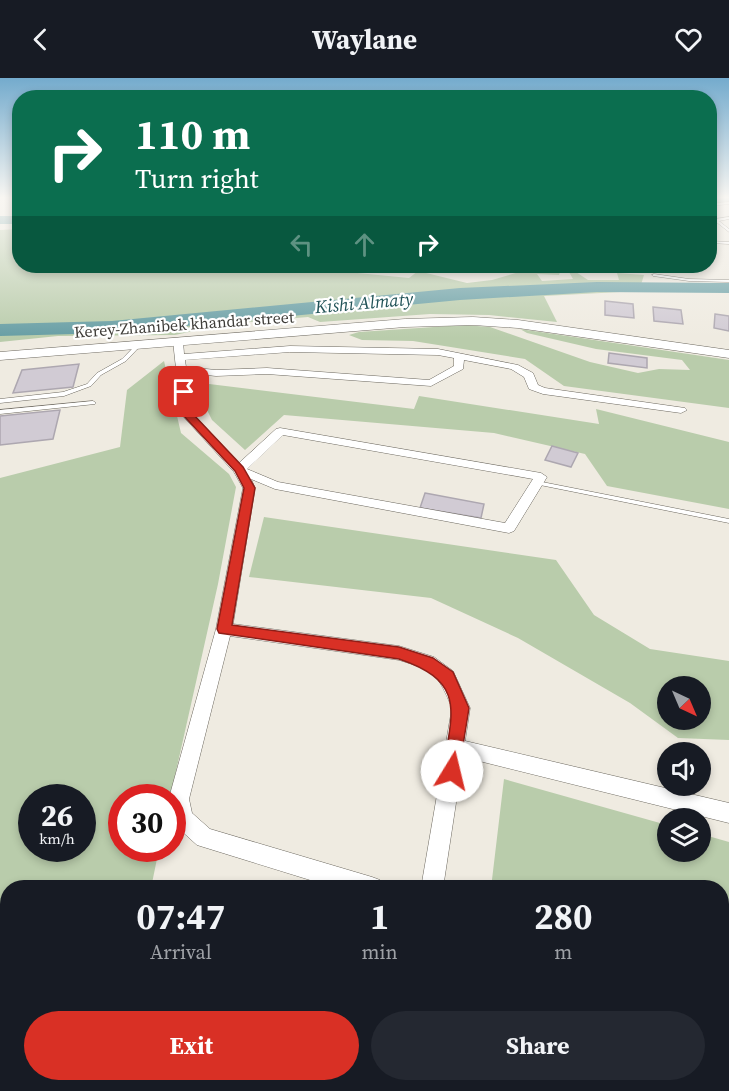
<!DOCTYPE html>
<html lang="en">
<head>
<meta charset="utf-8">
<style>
	:root { --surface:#171b24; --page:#242831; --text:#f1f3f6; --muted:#9ea1a6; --accent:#d93025 }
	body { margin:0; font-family:"Source Serif 4",serif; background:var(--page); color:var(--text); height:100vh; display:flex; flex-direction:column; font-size:22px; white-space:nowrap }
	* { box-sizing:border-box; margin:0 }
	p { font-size:20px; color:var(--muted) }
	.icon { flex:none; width:33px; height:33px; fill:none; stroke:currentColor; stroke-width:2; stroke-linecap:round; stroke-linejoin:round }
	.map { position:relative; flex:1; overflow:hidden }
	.sheet { position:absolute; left:0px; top:802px; width:729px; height:212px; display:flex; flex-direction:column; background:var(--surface); border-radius:24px 24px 0 0; box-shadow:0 3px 9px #0003 }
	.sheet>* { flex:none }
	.banner { position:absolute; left:12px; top:12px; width:705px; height:183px; border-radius:24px; box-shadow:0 3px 9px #0003; background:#0b6e4f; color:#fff; overflow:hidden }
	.needle { width:39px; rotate:136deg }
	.tools { position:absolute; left:657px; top:598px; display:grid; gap:12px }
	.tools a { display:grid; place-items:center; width:54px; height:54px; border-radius:50%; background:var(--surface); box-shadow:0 3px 9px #0003; font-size:30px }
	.speed { position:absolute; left:18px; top:706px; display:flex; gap:12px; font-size:30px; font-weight:700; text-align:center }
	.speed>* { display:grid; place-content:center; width:78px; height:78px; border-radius:50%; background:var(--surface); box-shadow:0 3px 9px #0003; line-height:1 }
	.speed small { font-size:15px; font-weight:400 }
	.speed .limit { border:9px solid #d22; background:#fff; color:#111 }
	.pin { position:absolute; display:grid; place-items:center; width:51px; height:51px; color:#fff; margin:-26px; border-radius:12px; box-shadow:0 3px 9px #0006 }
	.me { position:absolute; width:66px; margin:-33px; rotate:9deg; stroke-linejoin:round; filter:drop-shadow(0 0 4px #0008) }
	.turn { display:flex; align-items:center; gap:21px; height:126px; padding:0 24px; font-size:27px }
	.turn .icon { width:78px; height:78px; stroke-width:2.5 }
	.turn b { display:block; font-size:42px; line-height:51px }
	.lanes { display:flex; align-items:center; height:57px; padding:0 24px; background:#0003; justify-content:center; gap:30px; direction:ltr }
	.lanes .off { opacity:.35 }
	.eta { display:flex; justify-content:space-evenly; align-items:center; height:102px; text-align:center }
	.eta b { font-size:36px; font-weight:700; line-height:42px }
	.button { display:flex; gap:12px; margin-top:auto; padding:12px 24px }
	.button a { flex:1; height:69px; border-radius:36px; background:var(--accent); color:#fff; font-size:24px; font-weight:700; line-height:69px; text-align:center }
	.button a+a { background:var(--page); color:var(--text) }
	header { display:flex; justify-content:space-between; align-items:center; height:78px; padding:0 24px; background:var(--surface); font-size:27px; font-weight:700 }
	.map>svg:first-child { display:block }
</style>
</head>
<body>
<header><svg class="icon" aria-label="back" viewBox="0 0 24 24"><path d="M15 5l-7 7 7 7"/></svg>Waylane<svg class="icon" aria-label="heart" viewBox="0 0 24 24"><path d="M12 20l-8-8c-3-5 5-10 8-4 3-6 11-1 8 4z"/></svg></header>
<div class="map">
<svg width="729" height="1013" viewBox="0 0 729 1013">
	<rect width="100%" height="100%" fill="#efebe1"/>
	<!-- green -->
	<g fill="#b9ccab" fill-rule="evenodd">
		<polygon points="19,151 20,188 333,188 337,193 409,200 418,193 467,205 492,202 526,192 560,194 559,197 537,196 542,203 573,201 569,194 576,194 588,202 619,202 617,195 644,197 639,213 544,218 557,244 489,237 430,236 320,244 308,239 226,246 175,257 58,258 0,264 0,152"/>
		<polygon points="464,247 490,249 590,284 638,295 659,291 690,292 682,282 596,271 527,255 520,251 729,282 729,330 564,308 525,281 413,263 362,262 349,257 359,254"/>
		<path d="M164,283L181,355L229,396L236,409L218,506L170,720H122V771H159L151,810H8V1006L111,1007L109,1013H0V400L120,369L127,312ZM32,720H82V771H32Z"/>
		<polygon points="193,304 414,331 419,318 599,346 596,331 729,364 729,431 607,408 585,376 494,355 284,337 245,372 212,342"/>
		<path d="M264,439L556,482L594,537L650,571L729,583V662L678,660L630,625L518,560L431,520L249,499ZM668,609H700V642H668Z"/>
		<polygon points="504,701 667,747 668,774 700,774 701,756 729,764 729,890 722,888 722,810 491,810"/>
	</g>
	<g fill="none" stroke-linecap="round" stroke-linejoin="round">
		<!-- river -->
		<g fill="#679ea4" fill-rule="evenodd">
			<polygon points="710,119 729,119 729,125 710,126"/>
			<rect x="0" y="138" width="20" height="8"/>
			<polygon points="597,204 729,205 729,215 597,214 460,222 112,255 0,258 0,246 112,243 460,210"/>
		</g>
	</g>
	<!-- building -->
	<g fill="#d1cbd4" stroke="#ada7b0" stroke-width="1.5">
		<polygon points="605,223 633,226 634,240 605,237"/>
		<polygon points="653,229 681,232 683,246 654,243"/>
		<polygon points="715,236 729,238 729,253 714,250"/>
		<polygon points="609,275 647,280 647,290 608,285"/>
		<polygon points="79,286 73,309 13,315 22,292"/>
		<polygon points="60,332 53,361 0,367 0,338"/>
		<polygon points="552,368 578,375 571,389 545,382"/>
		<polygon points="425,415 484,426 481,440 420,430"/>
		<polygon points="142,1006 302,1006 301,1013 162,1013"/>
	</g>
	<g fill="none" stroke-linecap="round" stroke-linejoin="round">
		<defs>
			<g id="lane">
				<polygon points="729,124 729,126 710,128 710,126"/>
				<polygon points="729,139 729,141 719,143 729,151 729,154 715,143 710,144 710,142"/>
				<polygon points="710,163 729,164 729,166 710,165"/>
				<polygon points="654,196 689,201 729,202 729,204 689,203 653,198 652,197"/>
				<polygon points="138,265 142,266 126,283 101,297 91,308 64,318 0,325 0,321 63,314 87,306 97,295 122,281"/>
				<polygon points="93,323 96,325 95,326 0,336 0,332"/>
				<polygon points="537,403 729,441 729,445 535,406 534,405"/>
				<polygon points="377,1006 390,1006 389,1013 375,1013"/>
				<polygon points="568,1006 582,1006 581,1013 567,1013"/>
			</g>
			<g id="street">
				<path d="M178,260L183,263L184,276L290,268L438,271L518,287L533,295L538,307L545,310L685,330L687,332L681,335L543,316L529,311L524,299L511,291L464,282L463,291L431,308L267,296L216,298L187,295L192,335L239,385L276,351L280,350L541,395L547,399L514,453L509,455L275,411L251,401L255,410L233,546L399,568L434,579L453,593L470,630L465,663L729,725V745L463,679L443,810H421L452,630C438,596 435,593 399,582L230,558L189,721L192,735L210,751L372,799L380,802L383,810H336L197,767L176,748L172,739V720H169L216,551L243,410L234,394L181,336L173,263ZM290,274L438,277L454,280V288L429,302L267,290L216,292L186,289L185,282ZM283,357L533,401L505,445L278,404L247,391Z"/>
				<polygon points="722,901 729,903 729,927 722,925"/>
			</g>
			<polygon id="secondary" points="473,239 518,242 729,272 729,280 518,250 473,247 405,249 0,282 0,274 405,241"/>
		</defs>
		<!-- lane casing -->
		<use href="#lane" stroke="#6c685f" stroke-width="1"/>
		<!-- street casing -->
		<use href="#street" stroke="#6c685f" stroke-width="1"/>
		<!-- secondary casing -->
		<use href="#secondary" stroke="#6c685f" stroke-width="1"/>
		<!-- lane -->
		<use href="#lane" fill="#fff" fill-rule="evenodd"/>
		<!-- street -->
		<use href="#street" fill="#fff" fill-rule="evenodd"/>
		<!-- secondary -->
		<use href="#secondary" fill="#fff" fill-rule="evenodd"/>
	</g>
	<!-- sky -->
	<linearGradient id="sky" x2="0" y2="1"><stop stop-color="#74abcd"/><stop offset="0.46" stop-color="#f8f6f2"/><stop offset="1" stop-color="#f8f6f2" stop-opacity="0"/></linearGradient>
	<rect width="729" height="260" fill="url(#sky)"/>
	<!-- route -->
	<path fill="#d93025" stroke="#8d1f18" stroke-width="1.5" d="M184,311L189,314L192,335L243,389L255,410L232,547L399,569L433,580L453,594L469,630L458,698L452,701L445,698L443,693C452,634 467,604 399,581L219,555L217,551L244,410L235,393L182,336L179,314Z"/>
	<g text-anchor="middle" stroke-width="4.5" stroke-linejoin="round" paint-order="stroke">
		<!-- far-street labels -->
		<g font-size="16" fill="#3e3c38" stroke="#fff">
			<text transform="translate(184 246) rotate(-4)" y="6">Kerey-Zhanibek khandar street</text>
		</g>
		<!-- far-water labels -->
		<g font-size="18" font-style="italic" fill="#205257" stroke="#fff">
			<text transform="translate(364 225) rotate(-5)" y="6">Kіshі Almaty</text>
		</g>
	</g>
</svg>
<div class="tools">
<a><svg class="needle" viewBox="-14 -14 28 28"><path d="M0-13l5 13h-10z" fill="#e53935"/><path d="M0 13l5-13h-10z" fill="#9ea1a6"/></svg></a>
<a><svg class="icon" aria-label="sound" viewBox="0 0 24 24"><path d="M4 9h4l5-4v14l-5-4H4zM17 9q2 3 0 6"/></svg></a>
<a><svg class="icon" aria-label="layers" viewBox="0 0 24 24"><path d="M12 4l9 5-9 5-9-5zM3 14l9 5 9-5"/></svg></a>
</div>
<div class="speed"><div>26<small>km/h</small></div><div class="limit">30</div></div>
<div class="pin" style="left:184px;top:314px;background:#d93025"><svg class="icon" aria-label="arrive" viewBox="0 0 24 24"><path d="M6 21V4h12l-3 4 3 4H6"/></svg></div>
<svg class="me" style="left:452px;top:693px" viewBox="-20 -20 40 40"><circle r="19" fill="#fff"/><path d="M0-13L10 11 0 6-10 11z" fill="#d93025"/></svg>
<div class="banner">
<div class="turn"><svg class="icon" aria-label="right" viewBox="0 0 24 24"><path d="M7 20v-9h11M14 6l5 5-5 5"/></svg><div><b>110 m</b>Turn right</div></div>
<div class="lanes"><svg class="icon off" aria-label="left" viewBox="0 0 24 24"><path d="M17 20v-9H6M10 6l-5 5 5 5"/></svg><svg class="icon off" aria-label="ahead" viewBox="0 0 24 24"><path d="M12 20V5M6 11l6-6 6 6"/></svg><svg class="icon" aria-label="right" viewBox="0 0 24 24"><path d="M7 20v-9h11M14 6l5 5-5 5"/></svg></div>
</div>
<section class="sheet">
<div class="eta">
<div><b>07:47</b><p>Arrival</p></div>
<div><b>1</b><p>min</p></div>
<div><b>280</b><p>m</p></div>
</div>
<div class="button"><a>Exit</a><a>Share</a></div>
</section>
</div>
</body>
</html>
